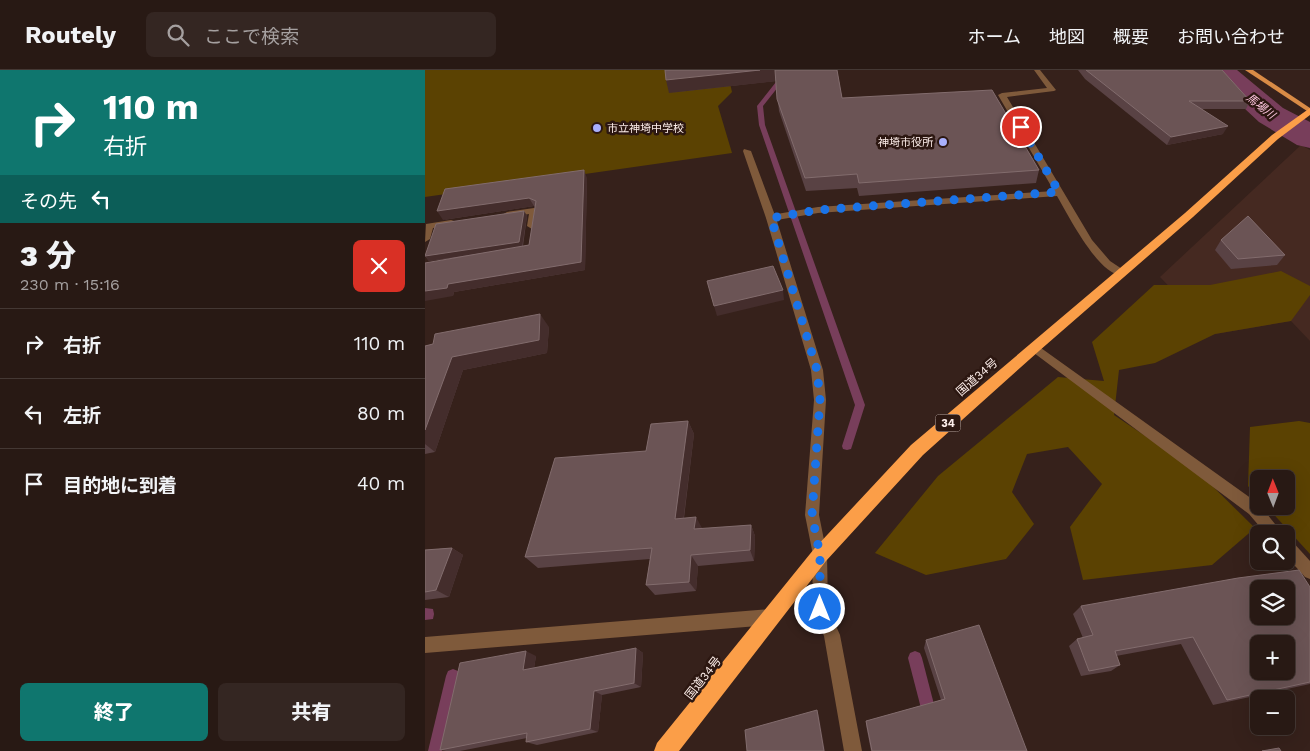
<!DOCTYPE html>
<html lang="ja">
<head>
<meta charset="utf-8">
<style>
	:root { --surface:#281914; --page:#342622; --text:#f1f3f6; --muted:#a5a0a0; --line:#443834; --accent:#0f766e }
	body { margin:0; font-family:"Work Sans","Noto Sans JP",sans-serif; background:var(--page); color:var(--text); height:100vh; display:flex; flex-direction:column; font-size:19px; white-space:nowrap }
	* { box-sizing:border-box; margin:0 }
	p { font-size:16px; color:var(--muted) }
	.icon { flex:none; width:28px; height:28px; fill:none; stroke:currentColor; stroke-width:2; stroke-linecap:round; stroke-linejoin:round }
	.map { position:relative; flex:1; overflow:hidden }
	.drawer { display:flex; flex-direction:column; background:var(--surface); width:425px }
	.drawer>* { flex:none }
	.hud { background:#0f766e; color:#fff; overflow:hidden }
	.needle { width:32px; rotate:359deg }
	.controls { position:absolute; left:825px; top:400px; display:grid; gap:10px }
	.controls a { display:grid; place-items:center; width:45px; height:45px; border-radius:8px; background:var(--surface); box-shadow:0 5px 20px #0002,0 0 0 1px var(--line); font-size:25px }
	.pin { position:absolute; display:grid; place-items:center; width:42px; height:42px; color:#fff; margin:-21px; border:2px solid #fff; border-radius:50%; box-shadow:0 1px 5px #0007 }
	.me { position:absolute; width:55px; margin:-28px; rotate:0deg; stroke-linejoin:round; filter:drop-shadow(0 0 4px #0008) }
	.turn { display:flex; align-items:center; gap:18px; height:105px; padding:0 20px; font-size:22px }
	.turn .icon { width:65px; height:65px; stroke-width:2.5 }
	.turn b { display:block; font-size:35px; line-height:42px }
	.then { display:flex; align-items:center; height:48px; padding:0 20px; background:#0003; gap:10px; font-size:19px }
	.round { display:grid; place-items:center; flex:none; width:52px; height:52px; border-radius:8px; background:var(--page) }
	.headline { display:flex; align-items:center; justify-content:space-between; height:85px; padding:0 20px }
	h1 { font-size:30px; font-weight:800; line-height:38px }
	.button { display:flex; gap:10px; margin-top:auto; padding:10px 20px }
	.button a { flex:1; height:58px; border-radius:8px; background:var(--accent); color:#fff; font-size:20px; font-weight:800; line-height:58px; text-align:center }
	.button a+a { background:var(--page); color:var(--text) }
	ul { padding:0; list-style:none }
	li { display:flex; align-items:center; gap:15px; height:70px; padding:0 20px; border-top:1px solid var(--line) }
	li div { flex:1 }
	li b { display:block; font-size:19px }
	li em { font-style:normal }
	header { display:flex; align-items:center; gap:30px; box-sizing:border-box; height:70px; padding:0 25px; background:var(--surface); border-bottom:1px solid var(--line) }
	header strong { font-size:24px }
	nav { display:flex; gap:28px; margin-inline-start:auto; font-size:18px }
	.search { width:350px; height:45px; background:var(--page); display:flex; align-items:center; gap:12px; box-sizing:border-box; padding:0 18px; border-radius:8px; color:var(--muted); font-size:19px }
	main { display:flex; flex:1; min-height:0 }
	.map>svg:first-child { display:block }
</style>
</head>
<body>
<header>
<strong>Routely</strong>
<div class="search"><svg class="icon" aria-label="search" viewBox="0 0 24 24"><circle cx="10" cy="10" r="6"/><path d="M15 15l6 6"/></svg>ここで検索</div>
<nav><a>ホーム</a><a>地図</a><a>概要</a><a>お問い合わせ</a></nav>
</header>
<main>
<section class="drawer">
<div class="hud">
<div class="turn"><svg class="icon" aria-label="right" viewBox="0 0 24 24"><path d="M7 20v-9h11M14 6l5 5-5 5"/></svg><div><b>110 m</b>右折</div></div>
<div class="then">その先<svg class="icon" aria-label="left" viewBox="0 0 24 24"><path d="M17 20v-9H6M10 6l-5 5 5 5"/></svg></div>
</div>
<div class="headline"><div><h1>3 分</h1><p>230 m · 15:16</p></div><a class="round" style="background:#d93025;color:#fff"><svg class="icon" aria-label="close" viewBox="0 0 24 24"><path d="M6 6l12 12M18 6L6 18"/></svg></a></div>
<ul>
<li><svg class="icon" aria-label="right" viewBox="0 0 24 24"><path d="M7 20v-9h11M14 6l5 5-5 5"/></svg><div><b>右折</b></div><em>110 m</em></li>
<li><svg class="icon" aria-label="left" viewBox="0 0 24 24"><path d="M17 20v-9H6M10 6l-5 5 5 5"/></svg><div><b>左折</b></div><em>80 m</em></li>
<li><svg class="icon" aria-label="arrive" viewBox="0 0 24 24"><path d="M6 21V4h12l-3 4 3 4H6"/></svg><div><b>目的地に到着</b></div><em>40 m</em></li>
</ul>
<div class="button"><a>終了</a><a>共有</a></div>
</section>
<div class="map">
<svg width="885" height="681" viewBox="0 0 885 681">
	<rect width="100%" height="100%" fill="#36211b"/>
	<!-- built -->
	<polygon fill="#452921" points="876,75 885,80 885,271 866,251 790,264 735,207"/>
	<!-- green -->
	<g fill="#5b4202">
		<polygon points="0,0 302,0 307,22 293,36 307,83 0,127"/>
		<polygon points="856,201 885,216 885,225 866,251 790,264 730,293 694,300 689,345 771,400 830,458 787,495 658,510 645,457 677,414 643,377 602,384 587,422 609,454 581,489 501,505 450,483 513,406 633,307 679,311 667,272 729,215 785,215"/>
		<polygon points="874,351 885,353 885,484 841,436 861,436 861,409 834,409 834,429 823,416 825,357"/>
	</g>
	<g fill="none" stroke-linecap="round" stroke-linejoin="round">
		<!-- stream -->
		<g fill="#783e5b" fill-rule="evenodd">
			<polygon points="354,0 360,0 357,12 338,36 340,55 440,335 427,376 426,379 422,380 418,379 417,376 430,335 334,55 332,36 351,12"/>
			<polygon points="0,538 8,539 9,544 8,549 0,550"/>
			<polygon points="490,581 495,583 497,588 512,646 510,651 505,653 500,651 498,646 483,588 485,583"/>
			<polygon points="28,599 33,601 35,606 17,681 3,681 21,606 23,601"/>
		</g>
		<!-- river -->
		<polygon fill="#783e5b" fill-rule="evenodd" points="777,0 812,0 858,38 885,52 885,78 872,75 834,52 804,24 781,7"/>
		<!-- lane -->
		<g fill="#7f5a3b" fill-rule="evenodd">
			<path d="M609,0H615L631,20L629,21L582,27L667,170L685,191L700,201V205C676,211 642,143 632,126L393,143L346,151L341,148L346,145L393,137L629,121L573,25L577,23L622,18Z"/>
			<polygon points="609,273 834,434 858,464 841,464 824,444 605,280 603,277"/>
			<polygon points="861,468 866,470 885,491 885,509 880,507 861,486"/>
		</g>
		<!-- street -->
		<g fill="#7f5a3b" fill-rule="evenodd">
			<polygon points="319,79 326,81 351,148 398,300 401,330 394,445 402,485 403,538 415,565 437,681 419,681 399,566 387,539 388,485 380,445 389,330 386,300 341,148 318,81"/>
			<polygon points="109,138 114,141 112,156 107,159 102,156 104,144 82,148 77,145 82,142"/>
			<polygon points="26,150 29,151 29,155 8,158 5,169 0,172 1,154"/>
			<polygon points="345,539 351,541 353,547 351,553 345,555 0,583 0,567"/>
		</g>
		<!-- primary -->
		<polygon fill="#d88b46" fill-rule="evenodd" points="820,0 828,0 885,38 885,43"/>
		<!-- highway -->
		<polygon fill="#fb9e48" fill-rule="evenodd" points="885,38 885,45 853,69 768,147 614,281 498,385 401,491 254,681 229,681 232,673 389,479 486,375 760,143 847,65"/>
	</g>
	<!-- wall -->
	<g fill="#594244">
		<polygon points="412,0 417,28 614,100 611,113 434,126 432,118 381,121 354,41 351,11 244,23"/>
		<polygon points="653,0 797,0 825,31 821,39 776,39 798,64 742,75 660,9"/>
		<polygon points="162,108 160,200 29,222 28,226 28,188 4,191 0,186 99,141 102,146 98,176 104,175 110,137 109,136 18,150"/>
		<polygon points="796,170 860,185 852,195 806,199 790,180"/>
		<polygon points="124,257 122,283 38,300 10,382 0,384 0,276"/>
		<polygon points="263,351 269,364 259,448 277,458 277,459 326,455 330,466 329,491 273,496 271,521 230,525 221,515 225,489 113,498 100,487 221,381"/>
		<polygon points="27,478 38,485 24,527 0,530 0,480"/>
		<polygon points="885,517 885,614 788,635 756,574 691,586 695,595 686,601 656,606 644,576 652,569 658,568 648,544 656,536"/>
		<polygon points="501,570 602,681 446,681 441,655 441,651 516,630 499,578"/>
		<polygon points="211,578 218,583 216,617 177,625 173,662 112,675 101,672 102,668 35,681 21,681 15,680 111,586 109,598"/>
	</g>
	<!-- shaded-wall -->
	<g fill="#442d2c">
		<polygon points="335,0 350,0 352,11 244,23 241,10"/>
		<polygon points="803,56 798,64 742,75 746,67"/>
		<polygon points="159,100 162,108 160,200 29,222 28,226 0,231 0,221 23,214 156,192"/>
		<polygon points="104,128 109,136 18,150 12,141"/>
		<polygon points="99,141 102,146 97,177 4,191 0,186"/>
		<polygon points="358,220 359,230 292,246 289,236"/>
		<polygon points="115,244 124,257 122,283 38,300 10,382 0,374 0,360 27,287"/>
		<polygon points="263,351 269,364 257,460 250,449"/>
		<polygon points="271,447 277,458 276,470 269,459"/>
		<polygon points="326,455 330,466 329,491 325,480"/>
		<polygon points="27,478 38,485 24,527 11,520"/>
		<polygon points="266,485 273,496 271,521 264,512"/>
		<polygon points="211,578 218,583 216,617 209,613"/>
		<polygon points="101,581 111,586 108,604 98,600"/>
		<polygon points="169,621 177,625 173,662 165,659"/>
		<polygon points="392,640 394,646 400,681 399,681"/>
	</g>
	<!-- building -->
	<g fill="#6b5455" stroke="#826c6d" fill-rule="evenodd">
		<polygon points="240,0 335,0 241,10"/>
		<polygon points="350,0 412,0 417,28 567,20 614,100 434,113 432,104 380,108 352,29"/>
		<polygon points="661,0 797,0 825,31 764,31 803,56 746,67"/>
		<polygon points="159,100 156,192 23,214 22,218 0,221 0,193 104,175 111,131 104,128 12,141 20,119"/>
		<polygon points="99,141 94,172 0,186 11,154"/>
		<polygon points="823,146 860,185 813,189 796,170"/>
		<polygon points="348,196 358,220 289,236 282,211"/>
		<polygon points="115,244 114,270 27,287 0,360 0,276 8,274 10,264"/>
		<polygon points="263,351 250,449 271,447 269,459 326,455 325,480 266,485 264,512 221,515 227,478 100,487 130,388 221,381 226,354"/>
		<polygon points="27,478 11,520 0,522 0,480"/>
		<path d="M874,500L885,517V612L802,630L768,567L690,581L695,595L664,601L652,569L668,565L656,536L813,508ZM834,519H861V546H834ZM834,574H861V601H834Z"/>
		<polygon points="554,555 602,681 447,681 441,651 520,629 501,570"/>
		<polygon points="211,578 209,613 169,621 165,659 101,672 102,663 15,680 35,593 101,581 98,600"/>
		<polygon points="392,640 399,681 322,681 320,660"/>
		<polygon points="854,678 856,681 837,681"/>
	</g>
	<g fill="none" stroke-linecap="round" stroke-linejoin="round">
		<!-- route -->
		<polyline stroke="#1a73e8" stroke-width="9" stroke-dasharray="0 16.2" points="395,539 395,485 387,445 395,330 392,300 346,148 393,140 634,122 596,57"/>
	</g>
	<!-- markers -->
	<g fill="#a9b0fc" stroke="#2c1711" stroke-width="2">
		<circle cx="172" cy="58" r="5"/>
		<circle cx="518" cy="72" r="5"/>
	</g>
	<g text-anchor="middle" stroke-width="5" stroke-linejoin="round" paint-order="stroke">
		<!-- far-water labels -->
		<g font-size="11" font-style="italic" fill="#fec6df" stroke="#2c1711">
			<text transform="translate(836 36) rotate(38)" y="4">馬場川</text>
		</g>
		<!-- far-poi labels -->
		<g font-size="11" fill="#fdeeea" stroke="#2c1711" text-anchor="start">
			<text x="182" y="62">市立神埼中学校</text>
			<text x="508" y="76" text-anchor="end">神埼市役所</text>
		</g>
		<!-- shield labels -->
		<rect fill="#2c1711" stroke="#beaea9" stroke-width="1" x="510.5" y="344.5" width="25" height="17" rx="4"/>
		<g font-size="11" font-weight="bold" fill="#fdeeea">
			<text x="523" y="357">34</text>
		</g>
		<!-- street labels -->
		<g font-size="12" fill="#fdeeea" stroke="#2c1711">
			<text transform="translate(552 307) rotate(-41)" y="4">国道34号</text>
			<text transform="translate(278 608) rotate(-52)" y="4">国道34号</text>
		</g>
	</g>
</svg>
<div class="controls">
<a><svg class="needle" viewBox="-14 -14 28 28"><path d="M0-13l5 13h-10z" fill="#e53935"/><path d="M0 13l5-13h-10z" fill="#a5a0a0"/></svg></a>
<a><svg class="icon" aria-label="search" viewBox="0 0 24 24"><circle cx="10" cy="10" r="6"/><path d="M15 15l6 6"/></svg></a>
<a><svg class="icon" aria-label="layers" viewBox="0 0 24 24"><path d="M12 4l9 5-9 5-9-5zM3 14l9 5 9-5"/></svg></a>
<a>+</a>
<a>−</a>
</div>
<div class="pin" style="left:596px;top:57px;background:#d93025"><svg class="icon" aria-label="arrive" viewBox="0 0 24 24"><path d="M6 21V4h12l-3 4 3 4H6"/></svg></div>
<svg class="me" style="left:395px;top:539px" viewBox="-20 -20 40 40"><circle r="17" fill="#1a73e8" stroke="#fff" stroke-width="3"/><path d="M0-11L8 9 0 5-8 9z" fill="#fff"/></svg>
</div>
</main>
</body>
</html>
